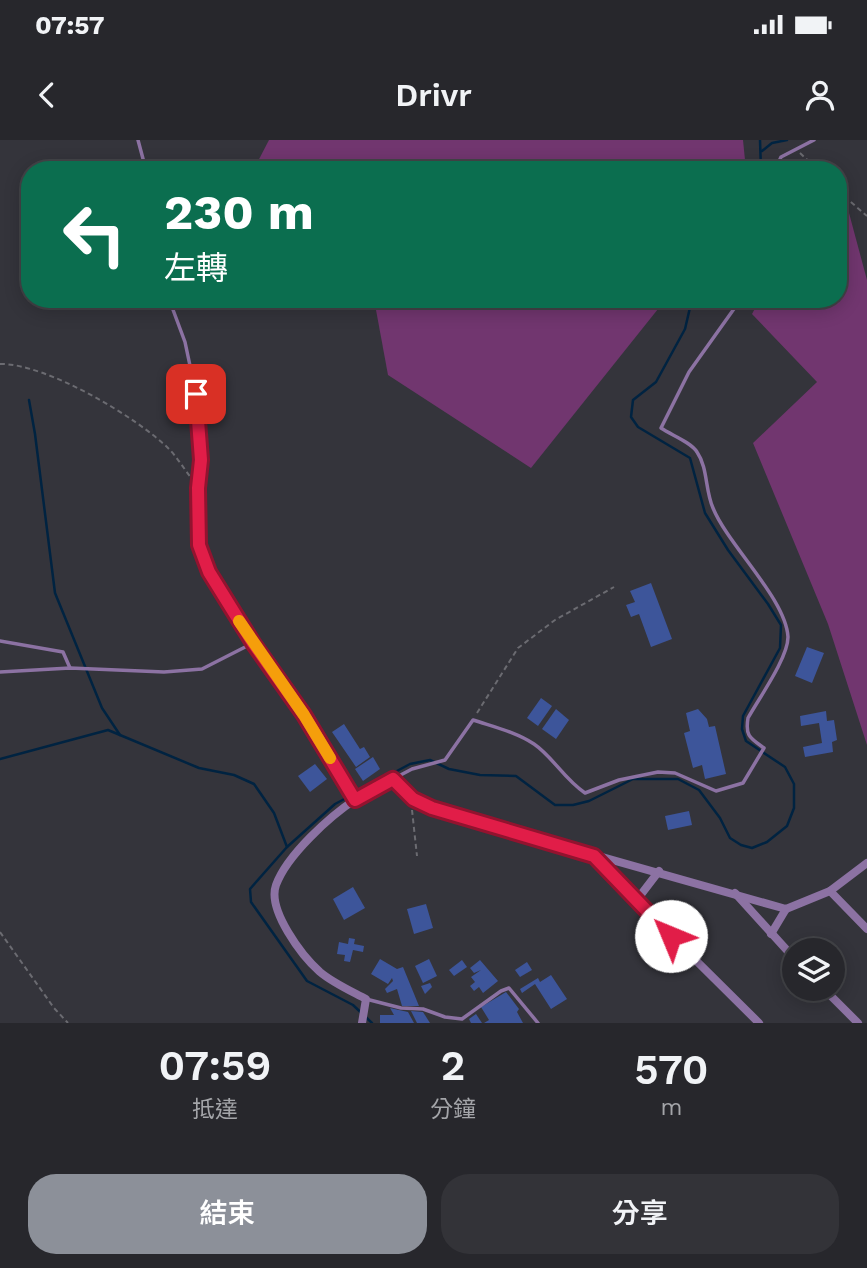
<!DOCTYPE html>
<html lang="zh-TW">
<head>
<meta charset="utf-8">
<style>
	:root { --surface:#27272c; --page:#333338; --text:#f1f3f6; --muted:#a4a5a9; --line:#434448; --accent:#8c9099 }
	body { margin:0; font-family:"Work Sans","Noto Sans TC",sans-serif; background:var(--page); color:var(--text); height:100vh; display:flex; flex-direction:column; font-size:26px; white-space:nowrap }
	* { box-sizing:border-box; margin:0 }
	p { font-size:23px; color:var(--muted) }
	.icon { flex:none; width:38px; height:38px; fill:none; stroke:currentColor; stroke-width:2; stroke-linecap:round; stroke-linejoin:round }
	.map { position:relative; height:883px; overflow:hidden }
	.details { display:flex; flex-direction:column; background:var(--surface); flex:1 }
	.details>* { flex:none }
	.hud { position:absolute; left:21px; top:21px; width:826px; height:147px; border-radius:28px; box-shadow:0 4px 18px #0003,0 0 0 2px var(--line); background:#0b6e4f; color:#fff; overflow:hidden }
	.fabs { position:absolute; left:782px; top:798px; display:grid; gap:14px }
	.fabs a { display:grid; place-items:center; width:63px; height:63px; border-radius:50%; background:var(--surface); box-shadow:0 4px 18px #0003,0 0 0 2px var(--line); font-size:35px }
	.pin { position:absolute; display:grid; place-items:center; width:60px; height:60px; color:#fff; margin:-30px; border-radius:14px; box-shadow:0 4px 10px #0006 }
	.me { position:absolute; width:77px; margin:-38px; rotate:315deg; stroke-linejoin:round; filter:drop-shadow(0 0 5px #0008) }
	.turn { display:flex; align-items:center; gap:24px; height:147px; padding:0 28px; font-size:32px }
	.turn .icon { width:91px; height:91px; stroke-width:2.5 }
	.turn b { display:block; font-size:49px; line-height:60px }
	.eta { display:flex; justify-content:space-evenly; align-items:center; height:119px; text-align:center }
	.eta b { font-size:42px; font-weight:600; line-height:49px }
	.action { display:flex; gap:14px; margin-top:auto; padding:14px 28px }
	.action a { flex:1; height:80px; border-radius:28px; background:var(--accent); color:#fff; font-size:28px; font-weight:600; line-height:80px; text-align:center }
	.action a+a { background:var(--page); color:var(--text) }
	.status { display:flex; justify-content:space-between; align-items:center; height:49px; padding:0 35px; background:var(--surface); direction:ltr }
	.status svg { height:19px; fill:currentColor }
	header { display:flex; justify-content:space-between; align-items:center; height:91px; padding:0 28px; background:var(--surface); font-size:32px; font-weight:600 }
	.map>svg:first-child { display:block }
</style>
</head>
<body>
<div class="status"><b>07:57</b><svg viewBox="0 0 49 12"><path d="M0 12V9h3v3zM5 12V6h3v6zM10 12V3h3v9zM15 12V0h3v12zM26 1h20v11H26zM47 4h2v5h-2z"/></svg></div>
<header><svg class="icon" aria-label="back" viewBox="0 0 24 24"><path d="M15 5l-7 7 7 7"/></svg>Drivr<svg class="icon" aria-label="person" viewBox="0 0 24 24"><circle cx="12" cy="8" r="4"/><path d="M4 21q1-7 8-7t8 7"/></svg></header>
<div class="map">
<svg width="867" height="883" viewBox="0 0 867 883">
	<rect width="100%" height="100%" fill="#34343b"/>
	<!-- green -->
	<g fill="#71366f">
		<polygon points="269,0 743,0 746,30 262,30 256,25"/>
		<polygon points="838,32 867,140 867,605 828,484 753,303 817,242 752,174 760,159 838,159"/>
		<polygon points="374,159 666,159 531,328 388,235"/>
	</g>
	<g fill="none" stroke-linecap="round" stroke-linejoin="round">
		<!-- stream -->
		<g stroke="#002341" stroke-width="2.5">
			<polyline points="760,0 761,30"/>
			<polyline points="762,11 772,3 787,0"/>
			<polyline points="29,260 35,294 55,453 102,568 120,595"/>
			<polyline points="0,619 108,590 199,628 234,635 254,644 274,673 287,707"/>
			<polyline points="372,883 353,865 307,841 251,762 250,749 287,707 335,664 410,624 430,620 449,629 480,635 516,636 555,665 573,665 589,661 633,639 678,639 699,650 720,678 730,698 741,705 752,708 767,702 787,686 794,668 794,644 785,627 746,601 742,589 743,576 780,508 781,485 768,464 728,410 705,373 690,318 638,287 631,277 633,260 656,242 685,189 692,159"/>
		</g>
	</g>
	<!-- building -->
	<g fill="#3d559a">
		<polygon points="651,443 672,499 651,507 639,474 631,477 626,465 635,462 630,451"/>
		<polygon points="807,507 824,513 812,543 795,536"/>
		<polygon points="541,558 552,566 538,586 527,578"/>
		<polygon points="556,569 569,580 556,599 542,589"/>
		<polygon points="698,569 707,579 709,587 715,586 726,634 705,639 702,625 693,628 684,593 690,591 686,573"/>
		<polygon points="826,571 827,581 834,580 837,600 832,602 833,612 805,617 803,607 822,603 819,583 801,586 800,576"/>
		<polygon points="344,584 360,609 364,607 370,617 356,627 332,592"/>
		<polygon points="373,617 380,629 363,641 355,629"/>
		<polygon points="315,624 327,639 310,652 298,636"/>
		<polygon points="689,671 692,685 668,690 665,676"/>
		<polygon points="353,747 365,768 344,780 333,759"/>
		<polygon points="426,764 433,788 414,794 407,769"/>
		<polygon points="349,798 355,799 354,804 364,806 363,812 353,810 350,822 344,821 345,815 337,814 339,802 348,804"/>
		<polygon points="380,819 397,829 403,827 419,866 402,866 397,849 387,853 385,849 393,841 392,838 388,844 371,834"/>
		<polygon points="429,819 437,836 423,843 415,826"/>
		<polygon points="462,820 467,827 454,836 449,830"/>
		<polygon points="480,820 498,841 483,853 479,847 474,851 470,846 475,842 471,837 481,830 474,833 470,828"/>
		<polygon points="527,822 532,830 520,837 515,830"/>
		<polygon points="551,835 567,859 551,869 535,844 522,853 520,849 538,838 540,842"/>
		<polygon points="430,843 432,847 425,854 421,846"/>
		<polygon points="506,852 519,869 517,872 523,883 484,883 489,880 481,867"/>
		<polygon points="390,868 408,872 414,883 380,883 380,875 394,875"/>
		<polygon points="411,871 423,872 430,883 417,883"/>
		<polygon points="476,874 482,883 471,883 469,879"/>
	</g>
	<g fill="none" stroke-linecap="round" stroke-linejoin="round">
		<!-- path -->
		<g stroke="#6b6b71" stroke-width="2" stroke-dasharray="5 3.5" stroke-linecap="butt">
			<polyline points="800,13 818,30"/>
			<polyline points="838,51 867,76"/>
			<path d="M0,224C45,223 137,277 169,309C177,317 184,329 192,339"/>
			<polyline points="477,573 518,508 555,480 614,447"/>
			<polyline points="412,670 417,716"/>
			<polyline points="0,792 54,868 68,883"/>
		</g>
		<!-- service -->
		<g stroke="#8c72a3" stroke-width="3.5">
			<polyline points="138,0 146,30"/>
			<polyline points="775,30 781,17 814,0"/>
			<polyline points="169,159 185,202 196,254 200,320 198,348 199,405 209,433 253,503 304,575 354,658"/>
			<polyline points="0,501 63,512 70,528"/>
			<polyline points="0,532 70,528 164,532 202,529 253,503"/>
			<path d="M393,639L412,629L445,620L473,580C494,587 516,592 534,604C553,617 564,639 585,653L619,640L658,632L675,633L716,651L743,643L764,608C750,598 745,596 748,578C759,558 788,518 788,497C786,459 728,405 713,368C705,350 708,328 697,312C691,302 671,295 661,288L689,232L741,159"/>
			<polyline points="366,859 401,868 423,869 445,877 462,879 501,851 509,848 538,883"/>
		</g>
		<!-- minor -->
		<g stroke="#8c72a3" stroke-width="8">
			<polyline points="594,716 636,761 759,883"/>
			<polyline points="830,751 867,789"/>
			<polyline points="735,753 794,818"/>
			<polyline points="636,761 659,731"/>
			<polyline points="771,794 786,769"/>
			<polyline points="824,849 858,883"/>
			<path d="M362,883L366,859C351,851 333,843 320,832C302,816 267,770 276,745C287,715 330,676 356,659C368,651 381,646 393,639L413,659L432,669L786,769L830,751L867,723"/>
		</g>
	</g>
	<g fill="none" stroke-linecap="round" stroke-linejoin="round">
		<defs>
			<polyline id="route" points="196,254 201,320 198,348 199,405 209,432 253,503 304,575 355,660 393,639 413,659 432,668 594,716 671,796"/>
		</defs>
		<!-- route casing -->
		<use href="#route" stroke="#92132f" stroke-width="18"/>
		<!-- route -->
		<use href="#route" stroke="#e11d48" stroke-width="12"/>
		<!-- slow -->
		<polyline stroke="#f59e0b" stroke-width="12" points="239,481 304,575 330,618"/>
	</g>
</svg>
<div class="fabs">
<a><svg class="icon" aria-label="layers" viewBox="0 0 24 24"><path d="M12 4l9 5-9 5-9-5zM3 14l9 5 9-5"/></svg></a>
</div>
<div class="pin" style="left:196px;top:254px;background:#d93025"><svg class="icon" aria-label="arrive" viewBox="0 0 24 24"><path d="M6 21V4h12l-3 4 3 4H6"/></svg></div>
<svg class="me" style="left:671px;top:796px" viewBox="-20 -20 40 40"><circle r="19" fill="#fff"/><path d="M0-13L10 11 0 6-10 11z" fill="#e11d48"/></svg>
<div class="hud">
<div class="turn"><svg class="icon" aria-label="left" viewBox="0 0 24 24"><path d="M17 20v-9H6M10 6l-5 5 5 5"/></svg><div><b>230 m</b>左轉</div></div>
</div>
</div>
<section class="details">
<div class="eta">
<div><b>07:59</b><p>抵達</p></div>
<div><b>2</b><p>分鐘</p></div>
<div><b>570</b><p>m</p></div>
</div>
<div class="action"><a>結束</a><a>分享</a></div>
</section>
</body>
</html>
